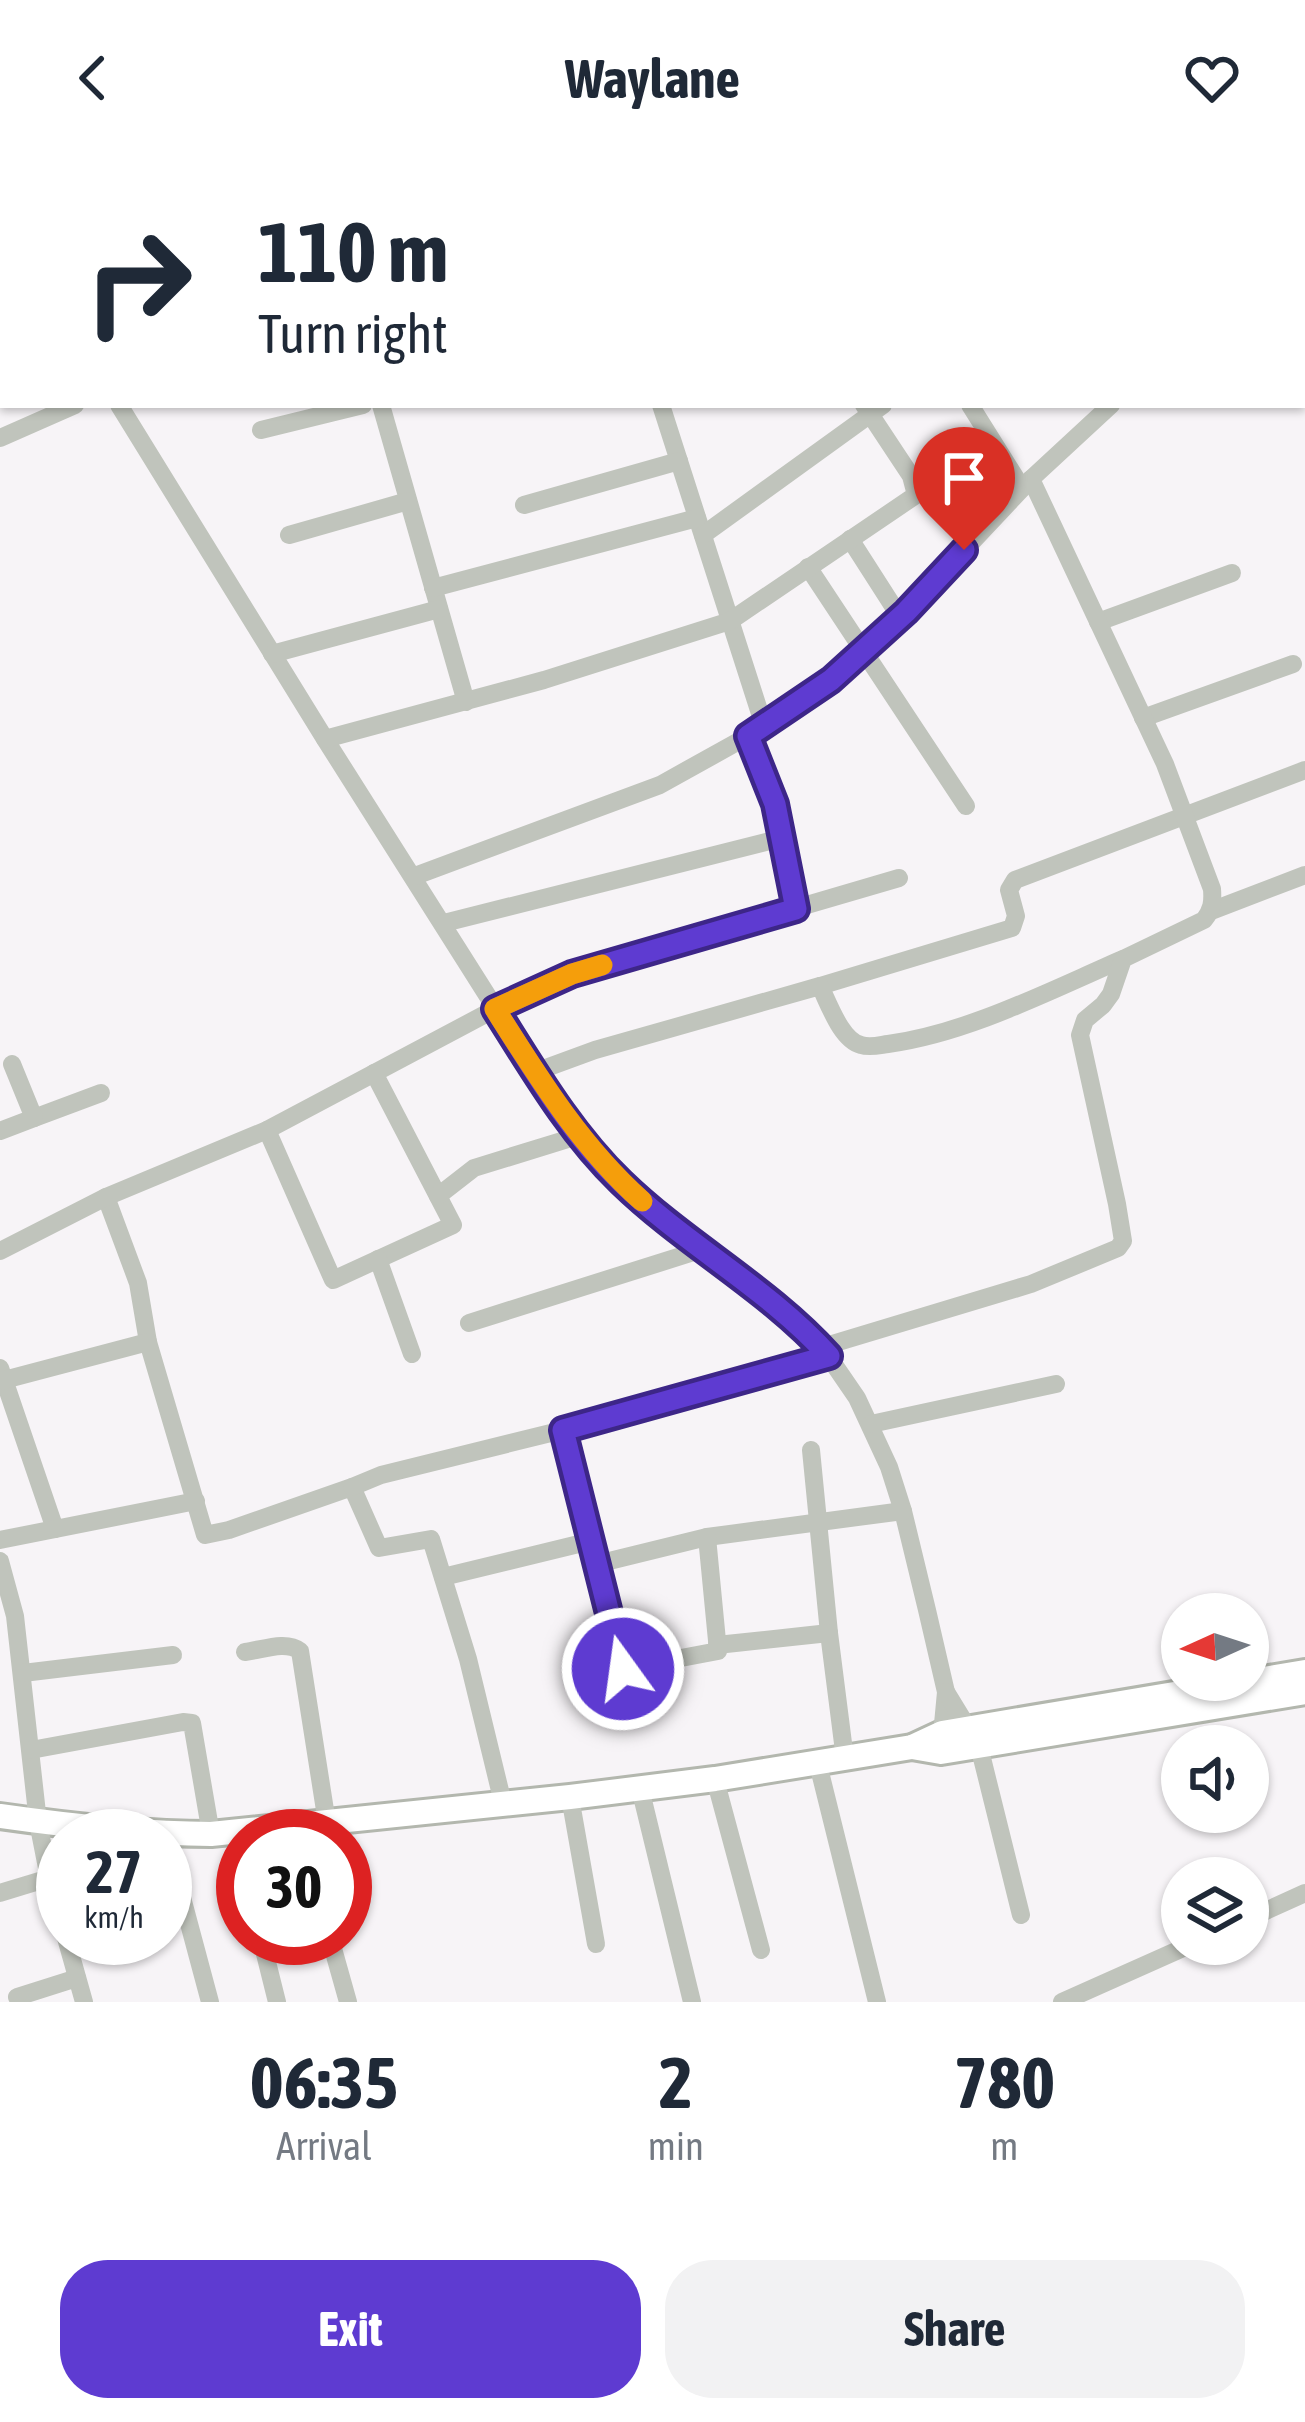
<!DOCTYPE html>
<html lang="en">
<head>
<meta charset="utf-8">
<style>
	:root { --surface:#fff; --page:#f2f2f3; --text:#1f2937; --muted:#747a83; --accent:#5e3bd1 }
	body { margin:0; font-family:"Asap Condensed",sans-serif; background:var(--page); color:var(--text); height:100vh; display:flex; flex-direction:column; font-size:45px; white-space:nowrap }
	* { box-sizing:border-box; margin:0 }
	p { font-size:39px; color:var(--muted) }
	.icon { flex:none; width:66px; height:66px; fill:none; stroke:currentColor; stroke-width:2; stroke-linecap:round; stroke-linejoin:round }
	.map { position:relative; height:1846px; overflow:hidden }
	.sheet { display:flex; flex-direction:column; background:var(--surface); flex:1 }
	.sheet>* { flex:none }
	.top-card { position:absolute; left:0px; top:0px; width:1305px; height:252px; box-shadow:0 3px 9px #0004; background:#fff; color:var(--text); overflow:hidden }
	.needle { width:78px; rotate:267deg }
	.controls { position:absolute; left:1161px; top:1437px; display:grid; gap:24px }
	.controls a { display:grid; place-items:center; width:108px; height:108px; border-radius:50%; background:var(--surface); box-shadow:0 3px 9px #0004; font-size:60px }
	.speed { position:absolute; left:36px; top:1653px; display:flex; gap:24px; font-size:60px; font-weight:700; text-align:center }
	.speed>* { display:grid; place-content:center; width:156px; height:156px; border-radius:50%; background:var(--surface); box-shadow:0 3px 9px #0004; line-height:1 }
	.speed small { font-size:30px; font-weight:400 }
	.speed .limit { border:18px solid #d22; background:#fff; color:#111 }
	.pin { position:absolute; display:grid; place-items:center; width:102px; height:102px; color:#fff; margin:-123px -51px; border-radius:50% 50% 50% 0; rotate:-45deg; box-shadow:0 0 12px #0007 }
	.pin .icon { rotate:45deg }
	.me { position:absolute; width:132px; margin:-66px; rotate:346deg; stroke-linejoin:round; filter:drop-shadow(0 0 9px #0008) }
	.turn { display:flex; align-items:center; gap:42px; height:252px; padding:0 60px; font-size:54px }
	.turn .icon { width:156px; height:156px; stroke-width:2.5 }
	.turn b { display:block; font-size:84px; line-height:102px }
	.eta { display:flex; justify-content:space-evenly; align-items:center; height:204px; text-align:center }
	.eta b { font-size:72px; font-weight:700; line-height:84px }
	.cta { display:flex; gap:24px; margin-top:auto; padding:24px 60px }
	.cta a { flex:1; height:138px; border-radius:48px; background:var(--accent); color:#fff; font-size:48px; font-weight:700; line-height:138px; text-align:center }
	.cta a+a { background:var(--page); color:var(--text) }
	header { display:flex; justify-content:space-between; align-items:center; height:156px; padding:0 60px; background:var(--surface); font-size:54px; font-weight:700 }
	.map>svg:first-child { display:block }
</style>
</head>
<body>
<header><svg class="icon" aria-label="back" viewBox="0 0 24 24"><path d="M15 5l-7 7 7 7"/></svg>Waylane<svg class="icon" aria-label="heart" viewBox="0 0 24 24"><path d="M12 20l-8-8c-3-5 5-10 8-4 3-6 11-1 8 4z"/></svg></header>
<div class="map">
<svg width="1305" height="1846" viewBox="0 0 1305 1846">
	<rect width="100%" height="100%" fill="#f7f4f7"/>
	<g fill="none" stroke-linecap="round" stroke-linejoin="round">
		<defs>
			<g id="major">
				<polyline points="912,1591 941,1596 1305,1536"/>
				<path d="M0,1660C70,1670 140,1678 211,1678L570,1641L715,1623L912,1591L942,1577L1305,1516"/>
			</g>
		</defs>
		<!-- major casing -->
		<use href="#major" stroke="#b3b7ae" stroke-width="30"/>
		<!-- minor -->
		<g stroke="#c0c4bc" stroke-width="18">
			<polyline points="579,0 580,3"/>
			<polyline points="1177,0 1178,3"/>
			<polyline points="1285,0 1286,3"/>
			<polyline points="253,3 259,0"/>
			<polyline points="935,3 935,0"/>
			<polyline points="0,49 3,54"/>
			<polyline points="1302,51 1305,60"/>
			<polyline points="1302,103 1305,100"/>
			<polyline points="0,110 3,108"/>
			<polyline points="119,249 325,583 556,948 621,1026 700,1094 785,1157 822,1191 857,1242 889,1311 903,1355 927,1454 946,1536 941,1589"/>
			<polyline points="381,249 466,546"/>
			<polyline points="661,249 764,570"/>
			<polyline points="970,249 1022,332"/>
			<polyline points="261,274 363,249"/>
			<polyline points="0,282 75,249"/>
			<polyline points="524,349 679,305"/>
			<polyline points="289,379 408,345"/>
			<polyline points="703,379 883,249"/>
			<polyline points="850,383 900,461"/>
			<polyline points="808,411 966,650"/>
			<polyline points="433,432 697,362"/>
			<polyline points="1098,466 1232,417"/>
			<polyline points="272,498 439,453"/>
			<polyline points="1143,562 1293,508"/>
			<polyline points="748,580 775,648 796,753"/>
			<polyline points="325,583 544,524 730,465 916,339 911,320 864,249"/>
			<polyline points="415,720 660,629 748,580 831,524 906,456 1031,323"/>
			<polyline points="1211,755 1305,719"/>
			<polyline points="444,767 782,682"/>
			<polyline points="820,830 1012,772 1016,760 1009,734 1015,724 1305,614"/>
			<path d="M535,916L595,894L820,830C829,848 841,884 861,889C870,892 880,889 888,888C968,877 1049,835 1123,803"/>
			<polyline points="34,962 101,937"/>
			<polyline points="267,974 333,1124 453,1069 374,917"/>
			<polyline points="0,975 34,962 12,908"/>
			<polyline points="438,1040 474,1012 581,979"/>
			<polyline points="106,1041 138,1127 148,1186 205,1379 229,1374 352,1331 379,1392 431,1383 468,1503 503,1647"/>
			<polyline points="0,1095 106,1041 267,974 495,853 571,818 899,722"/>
			<polyline points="378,1103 412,1198"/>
			<polyline points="469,1167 700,1094"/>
			<path d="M822,1191L1031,1128L1118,1092L1123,1085L1117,1048L1080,879L1085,864L1103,849L1111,838L1123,803L1204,764C1212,754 1213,746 1212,733L1165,608L1031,323L1111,249"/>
			<polyline points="0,1212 55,1373"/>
			<polyline points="0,1225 148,1186"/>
			<polyline points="871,1268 1056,1228"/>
			<polyline points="563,1274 623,1513 590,1520"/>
			<polyline points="811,1294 829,1477"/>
			<polyline points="352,1331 381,1319 563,1274 829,1200"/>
			<polyline points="707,1381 903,1355"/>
			<polyline points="0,1384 196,1345"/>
			<polyline points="0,1405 15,1460 38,1666 49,1722 63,1772"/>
			<polyline points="597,1408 707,1381 718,1495 623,1513"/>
			<polyline points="443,1421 591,1385"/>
			<polyline points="717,1489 829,1477 845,1603"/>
			<path d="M245,1496C262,1494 286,1484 300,1495L327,1667"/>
			<polyline points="23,1517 173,1499"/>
			<polyline points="946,1536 979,1590 1021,1759"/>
			<polyline points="31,1594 183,1566 192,1567 211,1678"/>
			<polyline points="818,1608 877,1846"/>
			<polyline points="715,1623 761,1794"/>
			<polyline points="640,1632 692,1846"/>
			<polyline points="570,1641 596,1788"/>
			<polyline points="235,1677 243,1710"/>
			<polyline points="165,1678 210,1846"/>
			<polyline points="0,1737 49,1722"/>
			<polyline points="1248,1763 1305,1737"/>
			<polyline points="66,1782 84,1846"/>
			<polyline points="261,1782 277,1846"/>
			<polyline points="330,1782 348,1846"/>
			<polyline points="17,1841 77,1822"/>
			<polyline points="1062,1846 1192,1788"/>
		</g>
		<!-- major -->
		<use href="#major" stroke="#fff" stroke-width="24"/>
	</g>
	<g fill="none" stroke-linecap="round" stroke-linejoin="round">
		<defs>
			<path id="route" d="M623,1513L563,1274L829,1200C769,1133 686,1089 621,1026C570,977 533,913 495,853L572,818L796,753L775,648L748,580L831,524L906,456L964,394"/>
		</defs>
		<!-- route casing -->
		<use href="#route" stroke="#3d2688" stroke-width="30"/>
		<!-- route -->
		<use href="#route" stroke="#5e3bd1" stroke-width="21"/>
		<!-- slow -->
		<path stroke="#f59e0b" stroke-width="21" d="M602,809L572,818L495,853C538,921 581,991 642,1045"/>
	</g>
</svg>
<div class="controls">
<a><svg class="needle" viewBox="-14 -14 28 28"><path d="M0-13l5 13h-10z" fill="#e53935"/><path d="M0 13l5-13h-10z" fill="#747a83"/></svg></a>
<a><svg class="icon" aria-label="sound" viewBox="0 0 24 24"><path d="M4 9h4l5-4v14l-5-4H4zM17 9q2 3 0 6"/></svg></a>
<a><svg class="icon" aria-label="layers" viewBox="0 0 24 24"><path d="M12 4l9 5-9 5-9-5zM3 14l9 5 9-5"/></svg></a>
</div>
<div class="speed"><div>27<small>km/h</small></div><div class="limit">30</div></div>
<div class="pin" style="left:964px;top:394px;background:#d93025"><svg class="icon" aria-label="arrive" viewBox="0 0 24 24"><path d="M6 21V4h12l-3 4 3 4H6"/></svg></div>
<svg class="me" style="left:623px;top:1513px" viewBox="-20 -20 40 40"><circle r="17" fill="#5e3bd1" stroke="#fff" stroke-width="3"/><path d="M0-11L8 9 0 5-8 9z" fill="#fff"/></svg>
<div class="top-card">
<div class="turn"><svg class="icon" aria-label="right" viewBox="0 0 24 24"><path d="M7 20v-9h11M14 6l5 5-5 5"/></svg><div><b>110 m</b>Turn right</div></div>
</div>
</div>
<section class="sheet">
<div class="eta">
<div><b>06:35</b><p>Arrival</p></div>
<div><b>2</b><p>min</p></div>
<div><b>780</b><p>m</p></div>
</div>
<div class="cta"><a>Exit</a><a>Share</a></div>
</section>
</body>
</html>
